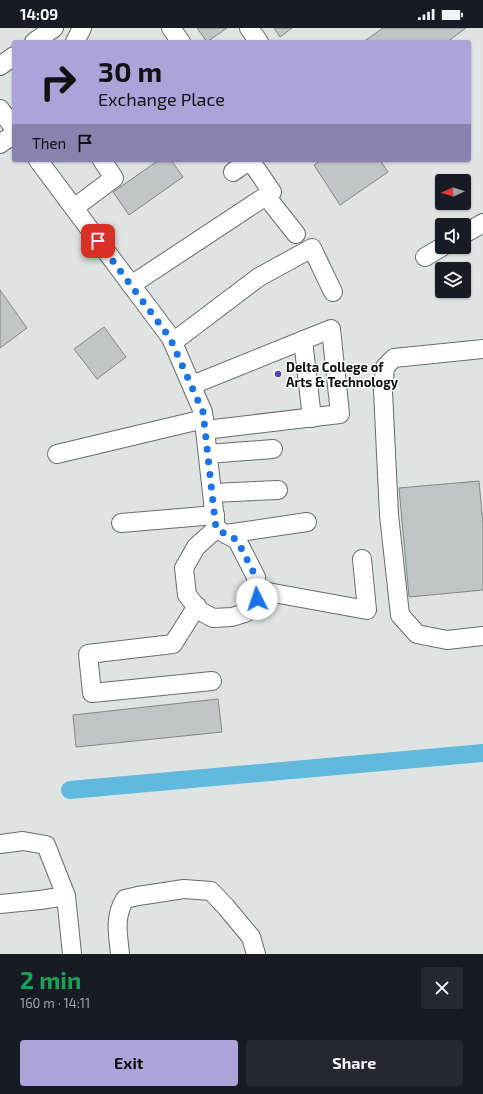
<!DOCTYPE html>
<html lang="en">
<head>
<meta charset="utf-8">
<style>
	:root { --surface:#171b24; --page:#242831; --text:#f1f3f6; --muted:#9ea1a6; --accent:#aca3db }
	body { margin:0; font-family:"Exo 2",sans-serif; background:var(--page); color:var(--text); height:100vh; display:flex; flex-direction:column; font-size:15px; white-space:nowrap }
	* { box-sizing:border-box; margin:0 }
	p { font-size:13px; color:var(--muted) }
	.icon { flex:none; width:22px; height:22px; fill:none; stroke:currentColor; stroke-width:2; stroke-linecap:round; stroke-linejoin:round }
	.map { position:relative; height:926px; overflow:hidden }
	.side { display:flex; flex-direction:column; background:var(--surface); flex:1 }
	.side>* { flex:none }
	.hud { position:absolute; left:12px; top:12px; width:459px; height:122px; border-radius:4px; box-shadow:0 1px 3px #0004; background:#aca3db; color:#111; overflow:hidden }
	.needle { width:26px; rotate:266deg }
	.tools { position:absolute; left:435px; top:146px; display:grid; gap:8px }
	.tools a { display:grid; place-items:center; width:36px; height:36px; border-radius:4px; background:var(--surface); box-shadow:0 1px 3px #0004; font-size:20px }
	.pin { position:absolute; display:grid; place-items:center; width:34px; height:34px; color:#fff; margin:-17px; border-radius:8px; box-shadow:0 2px 6px #0006 }
	.me { position:absolute; width:44px; margin:-22px; rotate:356deg; stroke-linejoin:round; filter:drop-shadow(0 0 3px #0008) }
	.turn { display:flex; align-items:center; gap:14px; height:84px; padding:0 20px; font-size:18px }
	.turn .icon { width:52px; height:52px; stroke-width:2.5 }
	.turn b { display:block; font-size:28px; line-height:34px }
	.then { display:flex; align-items:center; height:38px; padding:0 20px; background:#0003; gap:8px; font-size:15px }
	.round { display:grid; place-items:center; flex:none; width:42px; height:42px; border-radius:4px; background:var(--page) }
	.headline { display:flex; align-items:center; justify-content:space-between; height:68px; padding:0 20px }
	h1 { font-size:24px; font-weight:700; line-height:30px; color:#1e9e55 }
	.primary-button { display:flex; gap:8px; margin-top:auto; padding:8px 20px }
	.primary-button a { flex:1; height:46px; border-radius:4px; background:var(--accent); color:#111; font-size:16px; font-weight:700; line-height:46px; text-align:center }
	.primary-button a+a { background:var(--page); color:var(--text) }
	.status { display:flex; justify-content:space-between; align-items:center; height:28px; padding:0 20px; background:var(--surface); direction:ltr }
	.status svg { height:11px; fill:currentColor }
	.map>svg:first-child { display:block }
</style>
</head>
<body>
<div class="status"><b>14:09</b><svg viewBox="0 0 49 12"><path d="M0 12V9h3v3zM5 12V6h3v6zM10 12V3h3v9zM15 12V0h3v12zM26 1h20v11H26zM47 4h2v5h-2z"/></svg></div>
<div class="map">
<svg width="483" height="926" viewBox="0 0 483 926">
	<rect width="100%" height="100%" fill="#dfe4e3"/>
	<g fill="none" stroke-linecap="round" stroke-linejoin="round">
		<!-- canal -->
		<polyline stroke="#61badd" stroke-width="18" points="70,762 483,725"/>
	</g>
	<!-- building -->
	<g fill="#c0c5c6" stroke="#828787">
		<polygon points="197,0 227,0 207,14"/>
		<polygon points="274,0 292,0 280,9"/>
		<polygon points="383,0 466,0 447,14 363,14"/>
		<polygon points="159,132 171,132 183,149 129,187 113,164"/>
		<polygon points="321,132 380,132 388,144 340,177 314,137"/>
		<polygon points="0,262 27,300 0,320"/>
		<polygon points="104,299 126,329 97,351 74,321"/>
		<polygon points="479,453 483,496 483,562 409,569 399,460"/>
		<polygon points="218,671 222,704 76,719 73,687"/>
	</g>
	<g fill="none" stroke-linecap="round" stroke-linejoin="round">
		<defs>
			<g id="minor">
				<polyline points="171,0 181,14"/>
				<polyline points="249,0 259,14"/>
				<polyline points="34,14 54,0"/>
				<polyline points="75,14 82,0"/>
				<polyline points="0,38 14,28"/>
				<polyline points="0,81 14,100"/>
				<polyline points="0,116 14,106"/>
				<polyline points="38,132 171,310 203,384 216,501"/>
				<polyline points="266,168 296,206"/>
				<polyline points="74,180 114,150 102,132"/>
				<polyline points="464,206 483,195"/>
				<polyline points="425,229 442,219"/>
				<polyline points="131,257 272,164 250,132 233,144"/>
				<polyline points="303,312 312,390"/>
				<polyline points="173,314 259,249 312,220 333,264"/>
				<polyline points="483,321 394,330 385,339 383,363 389,487 400,587 417,606 447,612 483,608"/>
				<polyline points="192,357 331,301 340,386 205,402"/>
				<polyline points="57,426 204,391"/>
				<polyline points="208,426 273,421"/>
				<polyline points="213,465 278,462"/>
				<polyline points="121,495 215,487"/>
				<polygon points="216,501 237,512 256,549 257,571 245,585 232,589 213,590 200,583 187,567 184,540 196,519"/>
				<polyline points="226,506 307,494"/>
				<polyline points="257,562 367,582 362,531"/>
				<polyline points="197,578 173,616 88,626 92,665 212,653"/>
				<polyline points="0,816 23,813 46,817 66,868"/>
				<polyline points="0,876 40,872 66,868 72,926"/>
				<path d="M120,926C118,906 114,889 125,871L138,868L184,861L211,863L226,879L251,909L256,926"/>
			</g>
		</defs>
		<!-- minor casing -->
		<use href="#minor" stroke="#686c6c" stroke-width="20"/>
		<!-- minor -->
		<use href="#minor" stroke="#fff" stroke-width="18"/>
	</g>
	<g fill="none" stroke-linecap="round" stroke-linejoin="round">
		<!-- route -->
		<polyline stroke="#1a73e8" stroke-width="7" stroke-dasharray="0 12.6" points="98,213 170,310 203,384 216,501 237,512 256,549 257,571"/>
	</g>
	<!-- markers -->
	<circle fill="#5741b9" stroke="#fff" stroke-width="1.5" cx="278" cy="346" r="4"/>
	<g text-anchor="middle" stroke-width="3" stroke-linejoin="round" paint-order="stroke">
		<!-- poi labels -->
		<g font-size="13" font-weight="bold" fill="#101212" stroke="#fff" text-anchor="start">
			<text x="286" y="344">Delta College of<tspan x="286" dy="15">Arts &amp; Technology</tspan></text>
		</g>
	</g>
</svg>
<div class="tools">
<a><svg class="needle" viewBox="-14 -14 28 28"><path d="M0-13l5 13h-10z" fill="#e53935"/><path d="M0 13l5-13h-10z" fill="#9ea1a6"/></svg></a>
<a><svg class="icon" aria-label="sound" viewBox="0 0 24 24"><path d="M4 9h4l5-4v14l-5-4H4zM17 9q2 3 0 6"/></svg></a>
<a><svg class="icon" aria-label="layers" viewBox="0 0 24 24"><path d="M12 4l9 5-9 5-9-5zM3 14l9 5 9-5"/></svg></a>
</div>
<div class="pin" style="left:98px;top:213px;background:#d93025"><svg class="icon" aria-label="arrive" viewBox="0 0 24 24"><path d="M6 21V4h12l-3 4 3 4H6"/></svg></div>
<svg class="me" style="left:257px;top:571px" viewBox="-20 -20 40 40"><circle r="19" fill="#fff"/><path d="M0-13L10 11 0 6-10 11z" fill="#1a73e8"/></svg>
<div class="hud">
<div class="turn"><svg class="icon" aria-label="right" viewBox="0 0 24 24"><path d="M7 20v-9h11M14 6l5 5-5 5"/></svg><div><b>30 m</b>Exchange Place</div></div>
<div class="then">Then<svg class="icon" aria-label="arrive" viewBox="0 0 24 24"><path d="M6 21V4h12l-3 4 3 4H6"/></svg></div>
</div>
</div>
<section class="side">
<div class="headline"><div><h1>2 min</h1><p>160 m · 14:11</p></div><a class="round"><svg class="icon" aria-label="close" viewBox="0 0 24 24"><path d="M6 6l12 12M18 6L6 18"/></svg></a></div>
<div class="primary-button"><a>Exit</a><a>Share</a></div>
</section>
</body>
</html>
